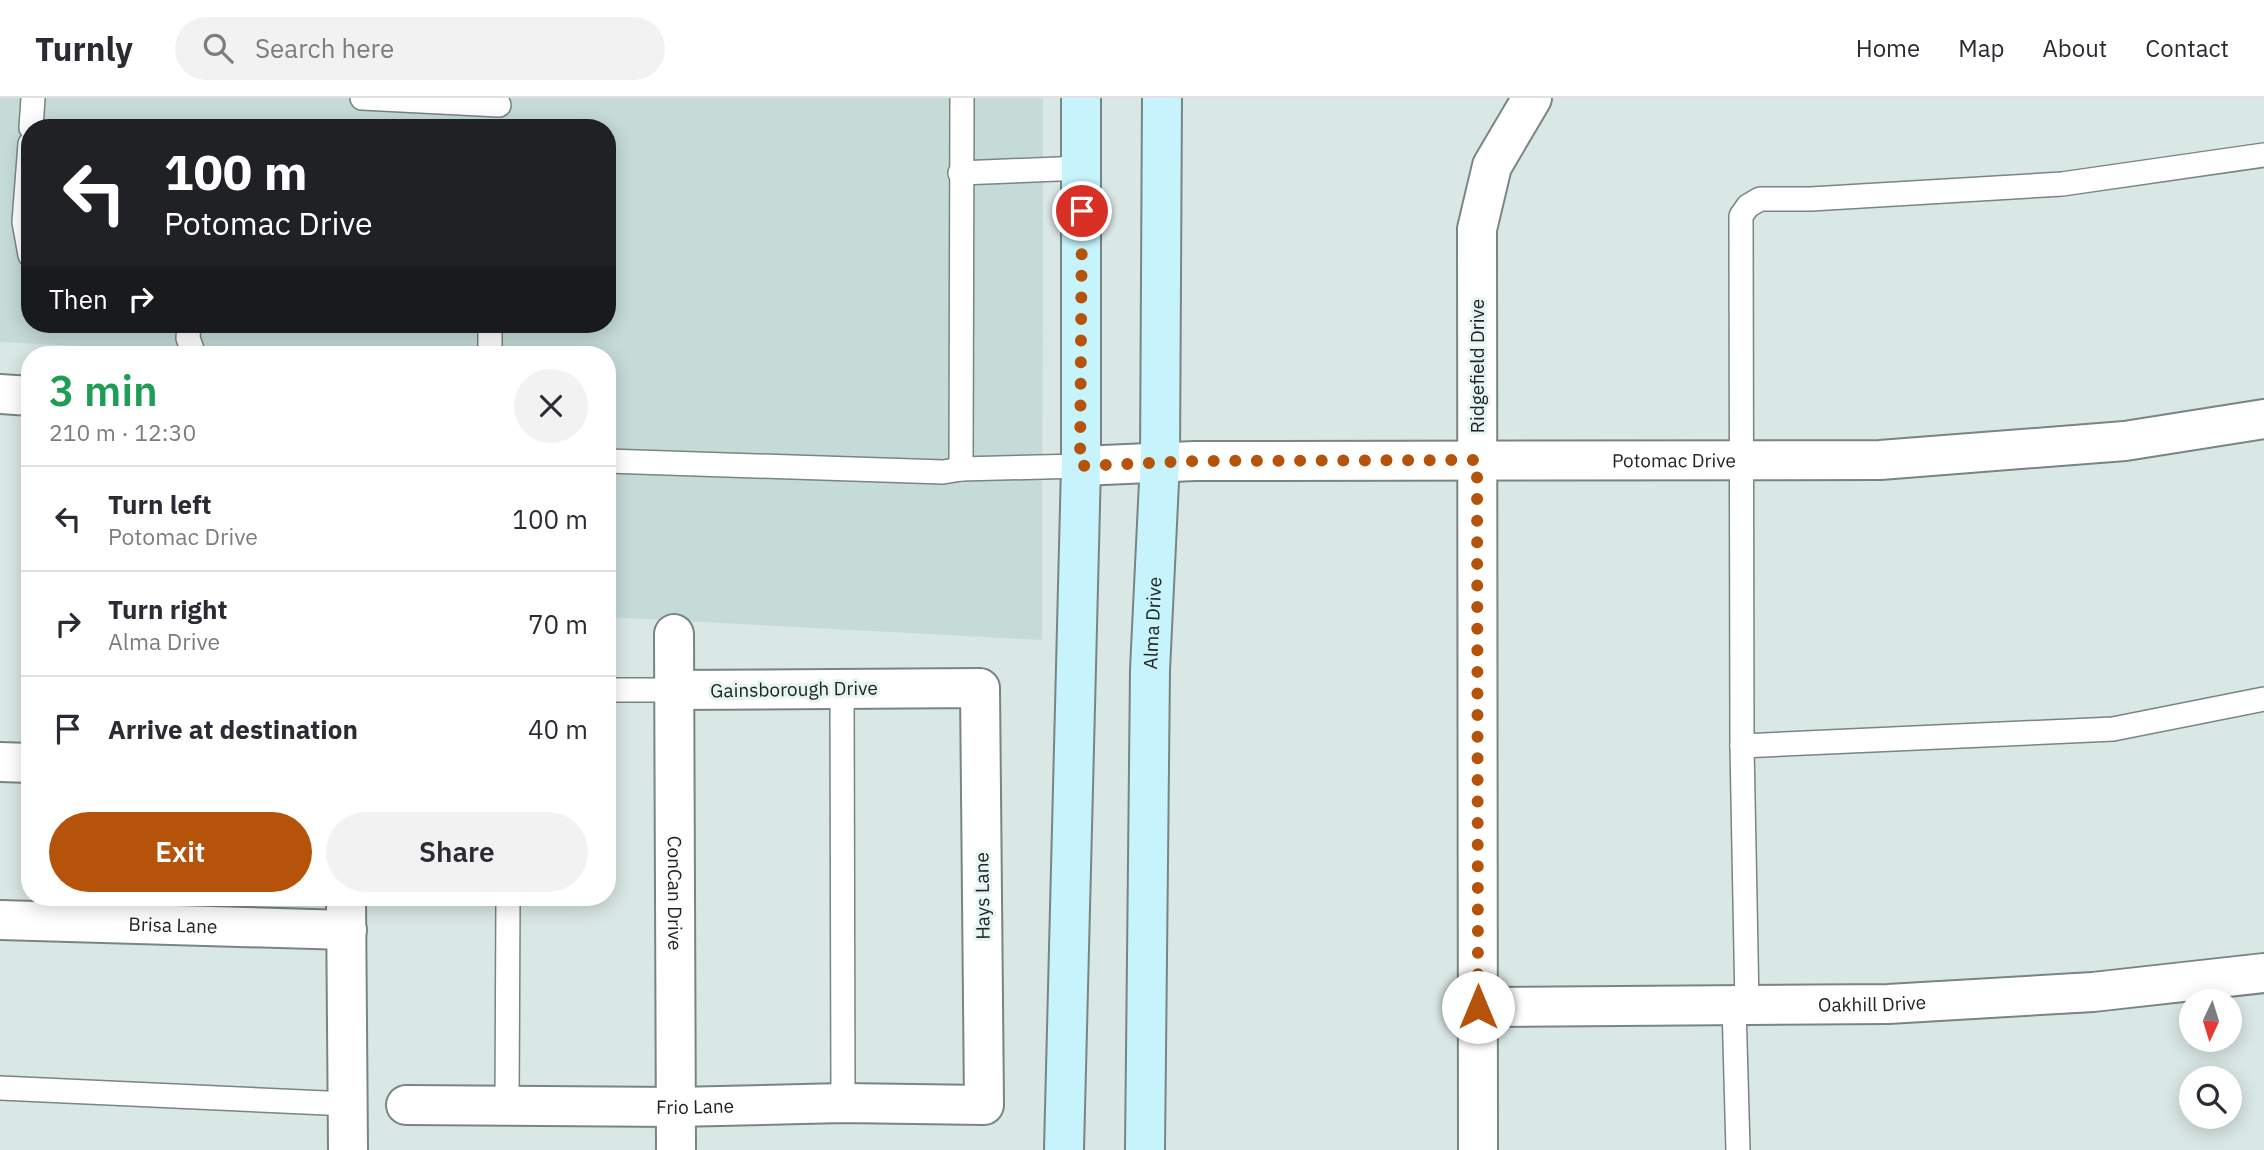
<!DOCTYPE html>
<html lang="en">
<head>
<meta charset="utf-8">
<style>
	:root { --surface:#fff; --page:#f2f2f3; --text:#2b2b33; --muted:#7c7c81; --line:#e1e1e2; --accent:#b45309 }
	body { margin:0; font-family:"IBM Plex Sans",sans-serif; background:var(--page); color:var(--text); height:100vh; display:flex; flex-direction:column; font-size:26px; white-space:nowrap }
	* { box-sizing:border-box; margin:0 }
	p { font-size:23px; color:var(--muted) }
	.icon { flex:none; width:38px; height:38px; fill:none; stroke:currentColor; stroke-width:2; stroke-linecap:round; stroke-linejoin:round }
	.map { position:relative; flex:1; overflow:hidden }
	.sheet { position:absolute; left:21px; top:248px; width:595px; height:560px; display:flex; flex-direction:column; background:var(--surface); border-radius:28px; box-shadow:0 4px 18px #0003 }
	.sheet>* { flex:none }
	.guide { position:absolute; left:21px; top:21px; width:595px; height:214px; border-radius:28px; box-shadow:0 4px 18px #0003; background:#202124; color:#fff; overflow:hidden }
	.needle { width:46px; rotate:184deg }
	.buttons { position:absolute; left:2179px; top:891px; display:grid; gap:14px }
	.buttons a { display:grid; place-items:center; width:63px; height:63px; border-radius:50%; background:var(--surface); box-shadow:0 4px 18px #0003; font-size:35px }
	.pin { position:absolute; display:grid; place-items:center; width:60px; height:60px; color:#fff; margin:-30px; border:4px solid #fff; border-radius:50%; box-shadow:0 2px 7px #0007 }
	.me { position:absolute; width:77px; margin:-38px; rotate:0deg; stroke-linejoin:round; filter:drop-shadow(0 0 5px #0008) }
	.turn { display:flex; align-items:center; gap:24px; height:147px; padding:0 28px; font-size:32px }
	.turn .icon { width:91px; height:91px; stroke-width:2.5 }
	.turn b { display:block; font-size:49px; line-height:60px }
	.then { display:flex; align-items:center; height:66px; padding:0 28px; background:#0003; gap:14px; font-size:26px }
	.round { display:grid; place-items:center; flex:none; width:74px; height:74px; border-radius:37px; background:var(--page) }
	.headline { display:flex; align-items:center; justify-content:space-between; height:119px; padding:0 28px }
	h1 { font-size:42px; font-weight:600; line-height:52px; color:#1e9e55 }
	.action { display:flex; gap:14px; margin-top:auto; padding:14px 28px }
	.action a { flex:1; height:80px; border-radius:42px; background:var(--accent); color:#fff; font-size:28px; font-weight:600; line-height:80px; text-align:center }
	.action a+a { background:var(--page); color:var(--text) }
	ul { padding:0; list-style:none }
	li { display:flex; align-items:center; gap:21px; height:105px; padding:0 28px; border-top:2px solid var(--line) }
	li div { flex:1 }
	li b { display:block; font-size:26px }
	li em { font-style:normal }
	header { display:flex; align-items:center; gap:42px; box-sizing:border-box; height:98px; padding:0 35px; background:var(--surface); border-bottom:2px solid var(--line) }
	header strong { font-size:33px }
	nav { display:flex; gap:38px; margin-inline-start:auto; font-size:24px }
	.search { width:490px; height:63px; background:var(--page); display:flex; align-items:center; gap:18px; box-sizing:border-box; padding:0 24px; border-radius:38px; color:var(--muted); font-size:26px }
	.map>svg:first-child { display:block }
</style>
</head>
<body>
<header>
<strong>Turnly</strong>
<div class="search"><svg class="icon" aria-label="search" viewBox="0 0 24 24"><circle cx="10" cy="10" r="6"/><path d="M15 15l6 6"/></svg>Search here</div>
<nav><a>Home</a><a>Map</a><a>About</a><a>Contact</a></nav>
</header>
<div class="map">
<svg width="2264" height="1052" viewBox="0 0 2264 1052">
	<rect width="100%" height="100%" fill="#d9e7e5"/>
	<!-- built -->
	<path fill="#c5dbd7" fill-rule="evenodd" d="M0,0H1043L1042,542L607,519V257H149L142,251L0,244ZM30,30H607V226H30Z"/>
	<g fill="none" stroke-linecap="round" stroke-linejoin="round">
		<defs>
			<g id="lane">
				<polyline points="362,0 499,7"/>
				<polyline points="31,30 33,0"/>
				<polyline points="30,46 24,124 30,157"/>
				<polyline points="960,75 1082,70"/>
				<polyline points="189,226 188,240 194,257"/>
				<polyline points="490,257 490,226"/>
				<polyline points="607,363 943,374 961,371 1081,368"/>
				<polyline points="961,371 962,0"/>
				<polyline points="842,590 843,1005"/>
				<polyline points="607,592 673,592"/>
				<polyline points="1742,648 1741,118 1748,108 1760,101 1811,101 2062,86 2264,57"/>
				<polyline points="1734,907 1738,1052"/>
				<polyline points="1747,907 1742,648 2113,631 2264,601"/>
				<polyline points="0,990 348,1006"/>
				<polyline points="507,1007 508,800"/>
			</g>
			<g id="street">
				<polyline points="0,296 30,298"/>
				<path id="s1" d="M1081,368L1195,363L1880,362L2125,343L2264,321"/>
				<path id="s2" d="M674,536L676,1052"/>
				<polyline points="0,664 30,665"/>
				<polyline points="346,800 348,1052"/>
				<path id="s3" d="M0,822L347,832"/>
				<path id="s4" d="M1478,909L1888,906L2093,894L2264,875"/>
				<path id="s5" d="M406,1007L676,1009L843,1005L984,1007L980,590L673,592"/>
				<polyline points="1478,1052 1477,131 1492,68 1532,0"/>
			</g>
			<g id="secondary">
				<polyline points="1064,1052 1081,368 1081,0"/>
				<path id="s6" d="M1145,1052L1150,572L1160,363L1162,0"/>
			</g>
		</defs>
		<!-- lane casing -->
		<use href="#lane" stroke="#788583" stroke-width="26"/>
		<!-- street casing -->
		<use href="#street" stroke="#788583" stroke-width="42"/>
		<!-- secondary casing -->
		<use href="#secondary" stroke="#788583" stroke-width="42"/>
		<!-- lane -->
		<use href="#lane" stroke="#fff" stroke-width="23"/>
		<!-- street -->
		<use href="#street" stroke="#fff" stroke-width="38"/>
		<!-- secondary -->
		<use href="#secondary" stroke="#c6f3fc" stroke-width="38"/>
	</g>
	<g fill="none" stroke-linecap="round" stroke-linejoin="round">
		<!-- route -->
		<polyline stroke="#b45309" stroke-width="12" stroke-dasharray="0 21.6" points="1082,113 1080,368 1195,363 1477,362 1478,909"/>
	</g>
	<g text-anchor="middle" stroke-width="6" stroke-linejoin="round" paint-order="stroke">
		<!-- street labels -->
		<g font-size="19" fill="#202524" stroke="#e6f5f2">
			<text transform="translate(1477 268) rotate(-90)" y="7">Ridgefield Drive</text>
			<text dy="7" stroke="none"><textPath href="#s1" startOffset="593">Potomac Drive</textPath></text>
			<text dy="7" stroke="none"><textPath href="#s6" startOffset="527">Alma Drive</textPath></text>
			<text transform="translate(794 591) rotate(-1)" y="7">Gainsborough Drive</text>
			<text dy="7" stroke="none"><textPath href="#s2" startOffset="259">ConCan Drive</textPath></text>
			<text transform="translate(982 798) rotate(-91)" y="7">Hays Lane</text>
			<text dy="7" stroke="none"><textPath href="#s3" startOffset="173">Brisa Lane</textPath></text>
			<text dy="7" stroke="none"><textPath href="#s4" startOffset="394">Oakhill Drive</textPath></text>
			<text dy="7" stroke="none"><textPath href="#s5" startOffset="289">Frio Lane</textPath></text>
		</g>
	</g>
</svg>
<div class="buttons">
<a><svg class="needle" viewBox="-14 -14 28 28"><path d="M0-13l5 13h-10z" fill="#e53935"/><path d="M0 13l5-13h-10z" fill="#7c7c81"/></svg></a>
<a><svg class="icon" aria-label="search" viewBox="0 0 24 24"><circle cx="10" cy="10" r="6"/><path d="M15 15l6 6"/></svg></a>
</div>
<div class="pin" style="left:1082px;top:113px;background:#d93025"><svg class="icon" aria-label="arrive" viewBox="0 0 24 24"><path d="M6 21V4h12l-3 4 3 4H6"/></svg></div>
<svg class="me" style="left:1478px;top:909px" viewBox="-20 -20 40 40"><circle r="19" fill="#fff"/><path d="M0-13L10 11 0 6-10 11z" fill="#b45309"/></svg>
<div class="guide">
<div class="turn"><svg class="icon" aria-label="left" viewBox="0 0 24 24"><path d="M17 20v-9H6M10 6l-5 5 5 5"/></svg><div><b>100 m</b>Potomac Drive</div></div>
<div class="then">Then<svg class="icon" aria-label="right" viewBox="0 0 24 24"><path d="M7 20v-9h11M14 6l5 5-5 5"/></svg></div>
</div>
<section class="sheet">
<div class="headline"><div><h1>3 min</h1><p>210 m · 12:30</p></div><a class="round"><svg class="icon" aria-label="close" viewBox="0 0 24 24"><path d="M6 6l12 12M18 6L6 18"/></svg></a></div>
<ul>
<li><svg class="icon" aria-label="left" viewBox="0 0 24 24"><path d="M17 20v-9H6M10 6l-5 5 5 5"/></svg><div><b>Turn left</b><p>Potomac Drive</p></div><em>100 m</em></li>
<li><svg class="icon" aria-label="right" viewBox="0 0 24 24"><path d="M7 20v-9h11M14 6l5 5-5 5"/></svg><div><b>Turn right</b><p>Alma Drive</p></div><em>70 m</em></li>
<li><svg class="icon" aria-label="arrive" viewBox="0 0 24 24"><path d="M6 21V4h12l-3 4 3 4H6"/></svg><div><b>Arrive at destination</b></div><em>40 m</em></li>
</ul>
<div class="action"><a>Exit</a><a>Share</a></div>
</section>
</div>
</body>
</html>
